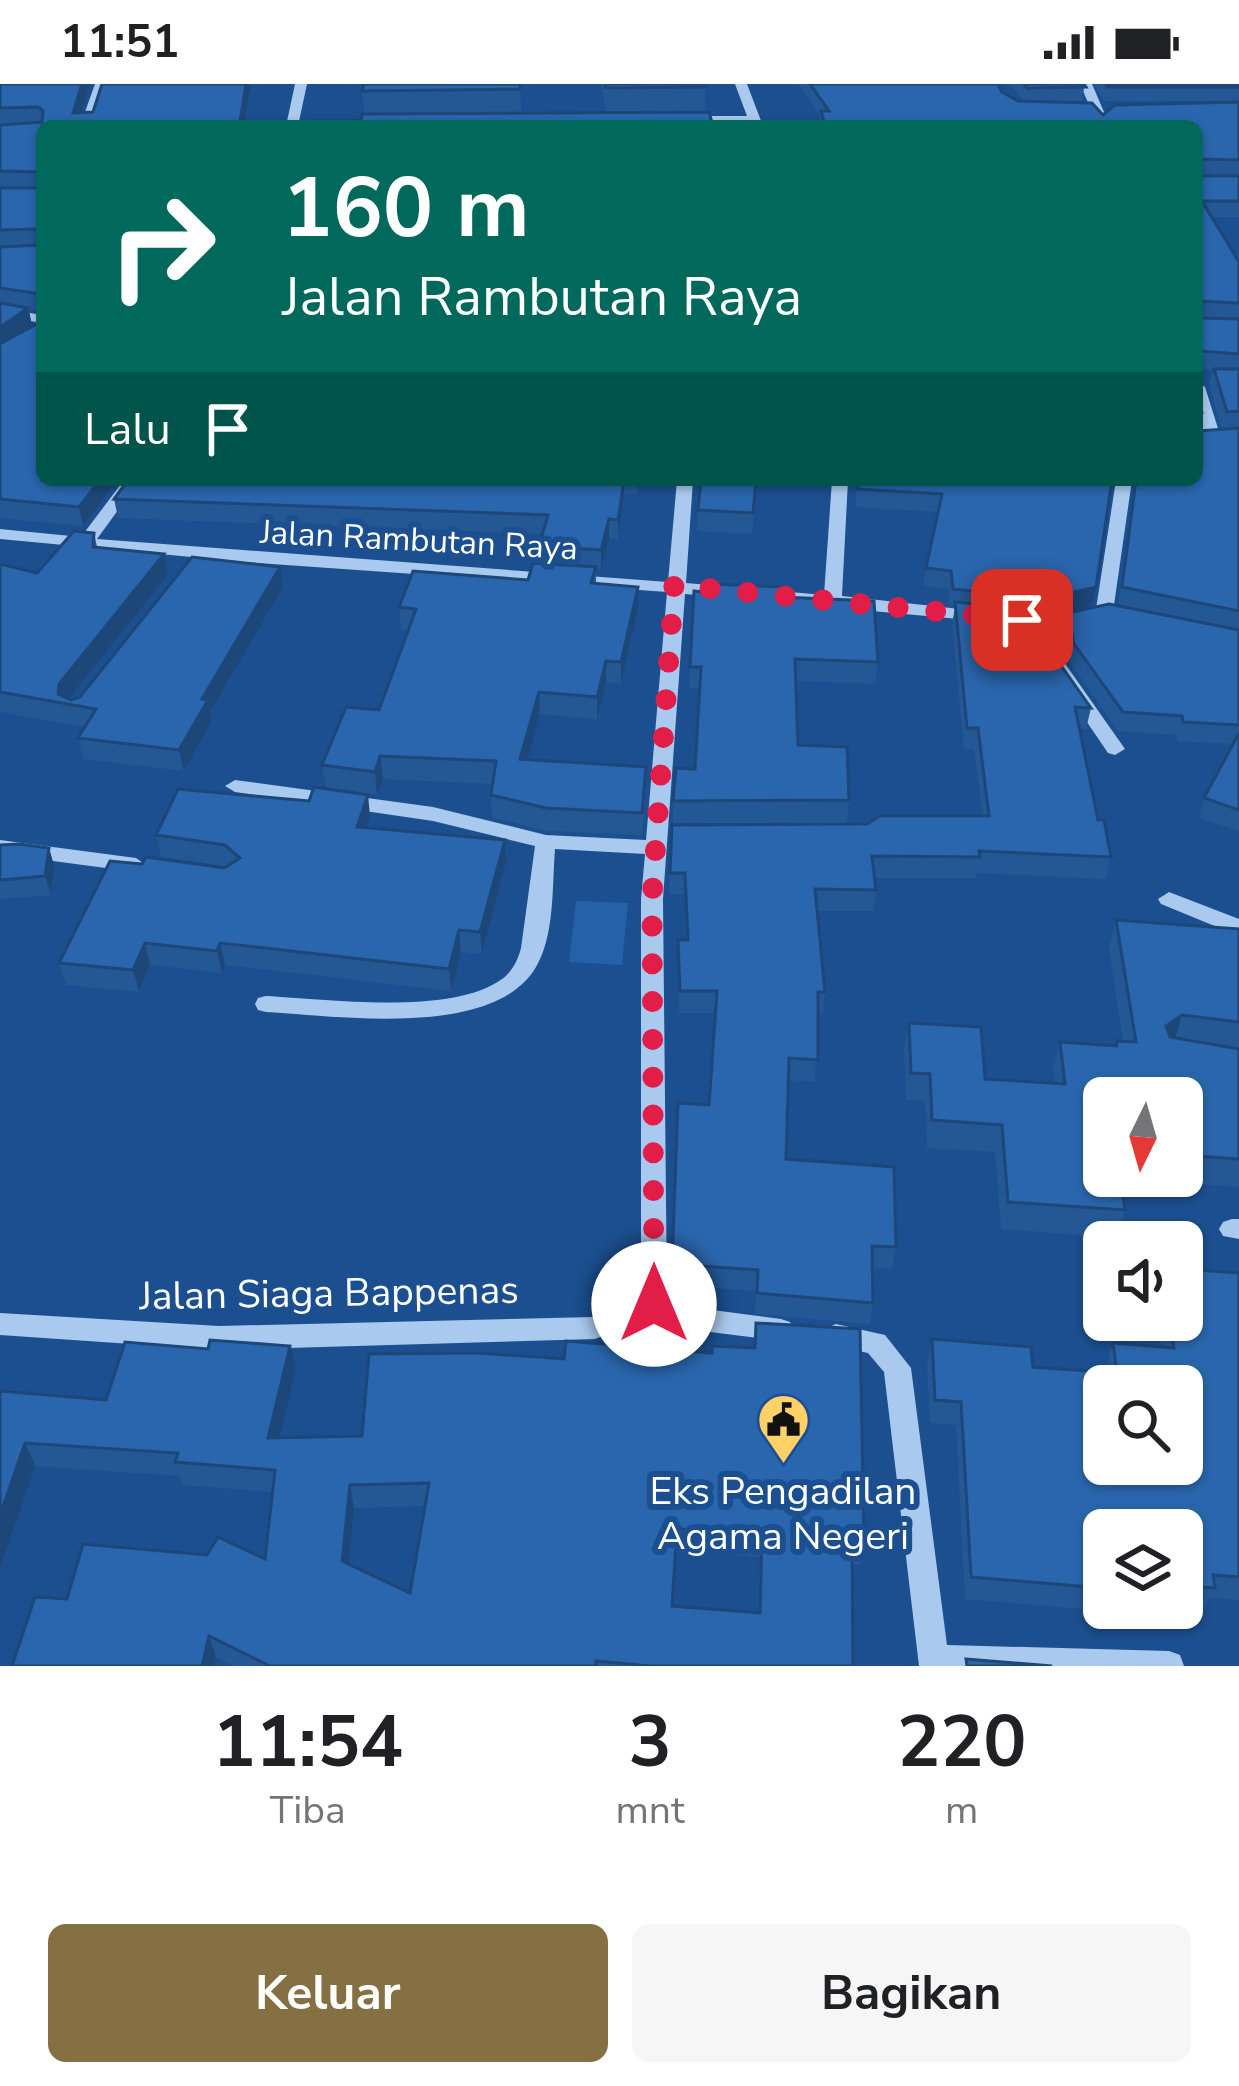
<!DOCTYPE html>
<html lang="id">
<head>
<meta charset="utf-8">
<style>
	:root { --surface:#fff; --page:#f6f6f6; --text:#202124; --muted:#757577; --accent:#847042 }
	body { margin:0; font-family:"Nunito Sans",sans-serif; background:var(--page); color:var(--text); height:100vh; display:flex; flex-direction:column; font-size:45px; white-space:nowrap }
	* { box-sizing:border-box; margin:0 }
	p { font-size:39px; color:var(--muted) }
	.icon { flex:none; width:66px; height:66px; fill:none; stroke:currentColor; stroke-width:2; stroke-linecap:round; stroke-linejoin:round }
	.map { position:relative; height:1582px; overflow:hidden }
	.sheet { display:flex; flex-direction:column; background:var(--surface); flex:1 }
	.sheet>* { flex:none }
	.guide { position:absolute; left:36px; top:36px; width:1167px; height:366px; border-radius:18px; box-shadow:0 3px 9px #0004; background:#00695c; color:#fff; overflow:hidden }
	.needle { width:78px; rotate:185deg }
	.buttons { position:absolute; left:1083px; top:993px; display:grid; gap:24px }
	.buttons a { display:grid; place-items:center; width:120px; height:120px; border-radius:18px; background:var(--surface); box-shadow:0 3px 9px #0004; font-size:60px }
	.pin { position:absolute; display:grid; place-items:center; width:102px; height:102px; color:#fff; margin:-51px; border-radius:24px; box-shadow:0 6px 18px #0006 }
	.me { position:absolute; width:132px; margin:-66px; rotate:0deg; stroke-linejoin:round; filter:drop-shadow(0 0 9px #0008) }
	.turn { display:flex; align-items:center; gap:42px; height:252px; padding:0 48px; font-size:54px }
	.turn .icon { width:156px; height:156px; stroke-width:2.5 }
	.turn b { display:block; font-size:84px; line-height:102px }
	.then { display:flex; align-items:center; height:114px; padding:0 48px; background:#0003; gap:24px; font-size:45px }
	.eta { display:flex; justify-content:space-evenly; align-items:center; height:204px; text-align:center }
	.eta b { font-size:72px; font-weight:700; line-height:84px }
	.primary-button { display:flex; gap:24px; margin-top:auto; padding:24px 48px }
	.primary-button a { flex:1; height:138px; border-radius:18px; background:var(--accent); color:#fff; font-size:48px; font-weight:700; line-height:138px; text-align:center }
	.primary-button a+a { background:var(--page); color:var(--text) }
	.status { display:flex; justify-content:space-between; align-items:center; height:84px; padding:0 60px; background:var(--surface); direction:ltr }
	.status svg { height:33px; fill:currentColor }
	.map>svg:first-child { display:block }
</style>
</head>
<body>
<div class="status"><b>11:51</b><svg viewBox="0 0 49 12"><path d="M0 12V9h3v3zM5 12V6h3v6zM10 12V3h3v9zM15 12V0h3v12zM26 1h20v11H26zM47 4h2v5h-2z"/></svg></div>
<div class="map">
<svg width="1239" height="1582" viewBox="0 0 1239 1582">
	<rect width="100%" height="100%" fill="#1b4f8f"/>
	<!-- green -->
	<polygon fill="#2461a8" points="576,817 628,819 622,881 569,878"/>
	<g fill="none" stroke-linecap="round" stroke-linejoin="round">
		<!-- minor -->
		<g fill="#a9c9ee" fill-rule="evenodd">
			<polygon points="95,0 107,0 92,42 80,42"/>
			<polygon points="295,0 307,0 298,42 286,42"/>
			<polygon points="735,0 747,0 763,42 751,42 750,39 683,40 677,36 683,32 747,32"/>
			<polygon points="1080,0 1092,0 1110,42 1098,42"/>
			<polygon points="0,224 42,231 42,239 0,232"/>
			<polygon points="1197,298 1205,303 1221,354 1219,357 1207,357 1205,354 1197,327"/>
			<path d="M124,396H140L97,455L668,498L677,396H693L686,499L824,511L832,396H848L842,512L987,528V536L981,537L685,510L663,815L667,1214L682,1222L781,1235L790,1238L794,1246L790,1254L781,1257L678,1244L653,1232L595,1255L219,1266L0,1251V1229L219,1242L594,1233L641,1214V815L645,770L555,765C552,802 555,851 536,883C494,955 338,932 266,928L258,926L255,920L258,914L266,912C326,915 452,932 502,895C512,888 518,876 521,864L535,762L433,737L235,708L225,702L235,696L433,723L546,751L646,756L667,508L245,478L0,455V445L81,453Z"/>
			<path d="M1116,396H1132L1113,528L1110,532L1074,541H1059L1066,581L1125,665L1115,671L1108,669L1048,581L1041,541H1018L1009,536C1027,525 1070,532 1096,525Z"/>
			<polygon points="0,756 136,774 146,781 136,788 0,770"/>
			<polygon points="1169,808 1239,835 1239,852 1161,820 1158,815"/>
			<polygon points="1232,1135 1239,1135 1239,1155 1223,1152 1219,1145 1223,1138"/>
			<polygon points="836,1240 885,1251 911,1284 947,1561 1169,1567 1180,1571 1184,1582 919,1582 884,1288 868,1269 827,1260 823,1252 827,1244"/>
		</g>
	</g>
	<!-- wall -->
	<g fill="#245895" fill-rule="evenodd">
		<path d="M0,0H90L81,28H93L102,0H251L244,38L361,37L365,30L362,7L520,0L521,29L606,28L602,0H705V28L713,42H42L118,396L83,442L0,434ZM29,225L41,227L40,238L32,242Z"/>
		<polygon points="798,0 998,0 1002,8 1018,17 1024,17 1009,0 1084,0 1083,18 1103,31 1239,18 1239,92 1199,91 1239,92 1239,133 1212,133 1239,178 1239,747 1199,734 1204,714 1233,660 1178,657 1177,651 1118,647 1070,579 1064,547 1068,529 1118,521 1135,396 1197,396 1197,311 1202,329 1198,347 1222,345 1209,302 1213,286 1197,285 1197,42 819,42 820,31"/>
		<polygon points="1094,0 1239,0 1239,17 1104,17"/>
		<polygon points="128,396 638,396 637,410 624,410 618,455 609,455 601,486 596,485 596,500 638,503 638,524 621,600 606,598 597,635 540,630 527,676 646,705 642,751 547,747 492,733 491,711 493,700 383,695 377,711 326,704 322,681 379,626 408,546 401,545 399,523 528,496 539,479 539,462 542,450 118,434 114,415"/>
		<polygon points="756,396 752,450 697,447 698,426"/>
		<polygon points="857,396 1112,396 1092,521 1067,528 1041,529 1048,563 1091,624 1086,645 1079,645 1098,736 1111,773 1106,795 977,789 976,794 875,794 876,806 874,827 817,827 825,908 823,929 818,929 815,998 788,996 786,1075 896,1163 892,1185 873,1183 873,1219 870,1240 755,1230 756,1207 671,1201 678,1019 709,1021 716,929 679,929 678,856 686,856 685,810 669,810 672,741 867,740 983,732 974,665 964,665 952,539 955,524 950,523 948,505 923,502 938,428 856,423"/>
		<polygon points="94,449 97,463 168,491 69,615 71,616 283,503 210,628 212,637 184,687 83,675 78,654 85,643 0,628 0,480 37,489"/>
		<polygon points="694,507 781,513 878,578 875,600 796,597 798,661 849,716 847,739 673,739 673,717 695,685 699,605 689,604"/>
		<polygon points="370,732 367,744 505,756 506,778 482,870 461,868 451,907 225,881 222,889 150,881 139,908 66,901 59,879 142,780 224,784 226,782 161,773 156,751"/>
		<polygon points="0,761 49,764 54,782 51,811 0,815"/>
		<path d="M1116,836L1239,845V1103L1120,1095L1125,1126L1116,1154L1001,1145L995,1068L927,1064L925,1017L906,1016L904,966L909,939L985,995L1055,1000L1053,985L1060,958L1115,962L1117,957H1123L1109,863ZM1104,1014H1182V1092H1104Z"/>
		<polygon points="1239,1189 1239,1516 1210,1514 1204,1526 1176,1524 1182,1524 1182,1446 1104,1446 1104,1518 1098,1517 1095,1526 965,1515 956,1341 930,1339 927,1279 932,1255 1033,1283 1106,1288 1106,1283 1113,1259 1161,1263 1157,1236 1182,1236"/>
		<path d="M756,1239L864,1458L860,1480H852L853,1582H234L216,1573L67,1515L265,1475L272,1408L183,1401L180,1392L35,1382L0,1307L106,1316L296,1285L279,1354L362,1352L564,1275L712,1269L754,1264ZM425,1422L410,1509L349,1480L354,1424ZM676,1467L760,1473L758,1529L672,1522Z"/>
	</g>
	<!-- shaded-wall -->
	<g fill="#1d4779">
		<polygon points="82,0 90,0 77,42 73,29"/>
		<polygon points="246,0 251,0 244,42 240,38"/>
		<polygon points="28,224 32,242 0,264 0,243"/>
		<polygon points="100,396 118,396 83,442 79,423"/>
		<polygon points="624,396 624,410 618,455 618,436"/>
		<polygon points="609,435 609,455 601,486 601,466"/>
		<polygon points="164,470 168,491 64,621 58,610 59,600"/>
		<polygon points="280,483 283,503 210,628 212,637 184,687 179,666 202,615"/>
		<polygon points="638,503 638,524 621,600 621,578"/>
		<polygon points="1096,503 1092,521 1067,528 1070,509"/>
		<polygon points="606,577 606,598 597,635 597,613"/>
		<polygon points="539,608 540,630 521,698 520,675"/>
		<polygon points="380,672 383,695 377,711 375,688"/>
		<polygon points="368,711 370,732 360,764 357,743"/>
		<polygon points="505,756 506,778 482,870 480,848"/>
		<polygon points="49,764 54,782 51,811 45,792"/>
		<polygon points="459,846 461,868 451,907 449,885"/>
		<polygon points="145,859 150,881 139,908 133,886"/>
		<polygon points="220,859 225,881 222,889 217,867"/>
		<polygon points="1182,931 1174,959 1157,970 1166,942"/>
		<polygon points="290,1262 296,1285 274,1377 268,1354"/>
		<polygon points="25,1359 35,1382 0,1484 0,1431"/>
		<polygon points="350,1401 354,1424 347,1499 342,1477"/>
		<polygon points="209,1552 216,1573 214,1582 202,1582"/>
	</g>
	<!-- building -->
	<g fill="#2a66ad" stroke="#1d4779" stroke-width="3" fill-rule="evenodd">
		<polygon points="0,0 82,0 73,29 93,28 102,0 246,0 240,38 361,37 362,30 709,28 713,42 42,42 42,396 100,396 79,423 0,415 0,260 40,238 41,210 0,204 0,163 41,161 38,145 0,146 0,104 38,104 42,88 0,87 0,41 42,38 43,27 38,23 0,24"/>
		<polygon points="364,0 520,0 520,5 362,7"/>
		<polygon points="605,0 705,0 706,3 606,4"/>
		<polygon points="810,0 998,0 1002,8 1018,17 1092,19 1103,31 1115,21 1239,18 1239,76 1200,75 1197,84 1197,42 825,42 821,27 829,27"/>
		<polygon points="1024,0 1084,0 1086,3 1027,4"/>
		<polygon points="1105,0 1239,0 1239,3 1107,3"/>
		<polygon points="1197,89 1200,92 1239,92 1239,117 1202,117 1239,178 1239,219 1201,217 1197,227"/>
		<polygon points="0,219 28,224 0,243"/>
		<polygon points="1197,230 1201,234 1239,235 1239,270 1201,267 1197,271"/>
		<polygon points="1214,285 1239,285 1239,327 1227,328"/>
		<polygon points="1197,311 1202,329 1197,333"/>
		<polygon points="1197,336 1198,347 1239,344 1239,527 1122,503 1136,396 1197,396"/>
		<polygon points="128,396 624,396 618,436 609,435 601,466 539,462 548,431 114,415"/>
		<polygon points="701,396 756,396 753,429 698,426"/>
		<polygon points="858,396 1112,396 1096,503 1070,509 1007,511 953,505 951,487 926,484 942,410 858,405"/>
		<polygon points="74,447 94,449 93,463 164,470 59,600 58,610 71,616 80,613 192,473 280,483 202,615 208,616 179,666 78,654 96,625 0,608 0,480 37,489"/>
		<polygon points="533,479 596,483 591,499 638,503 621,578 606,577 597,613 539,608 520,675 646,683 642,729 546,724 491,711 496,677 380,672 375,688 322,681 346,623 379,626 416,525 399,523 413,487 528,496"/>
		<polygon points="713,500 781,503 781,513 874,517 878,578 795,575 798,661 847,663 849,716 673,717 676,684 695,685 701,583 690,583 694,507 712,509"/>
		<polygon points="955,518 1041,527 1048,563 1091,624 1075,623 1098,736 1104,736 1111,773 979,767 980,773 872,772 876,806 815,805 825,908 818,908 818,976 789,974 786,1075 894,1083 896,1163 872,1162 873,1219 757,1209 758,1186 672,1180 678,1019 709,1021 717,907 680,907 678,856 688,856 685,789 670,789 672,741 867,740 880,732 989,732 978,644 967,644"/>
		<polygon points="1109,520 1239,546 1239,641 1183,638 1182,632 1123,628 1074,560 1068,529"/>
		<polygon points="1239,649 1239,726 1204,714"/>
		<polygon points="314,703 368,711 357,743 505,756 480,848 459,846 449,885 220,859 217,867 145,859 133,886 59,879 110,777 142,780 146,773 224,784 240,774 225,761 156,751 178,705 309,717"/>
		<polygon points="19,760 49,764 45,792 0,796 0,761"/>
		<polygon points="1116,836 1239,845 1239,938 1182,931 1166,942 1170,953 1239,965 1239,1075 1182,1071 1182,1014 1104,1014 1104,1092 1120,1092 1125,1126 1008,1118 1002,1041 932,1036 930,990 911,989 909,939 981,943 985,995 1065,1000 1060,958 1117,962 1117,957 1136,958"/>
		<path d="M1182,1185L1239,1189V1493L1213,1491L1215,1504L1182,1502V1446H1104L1103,1504L971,1493L961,1318L935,1316L932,1255L1031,1263L1033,1283L1117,1289L1113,1259L1174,1264L1169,1236H1182ZM1104,1302H1182V1380H1104Z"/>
		<path d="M756,1239L860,1245L864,1458L852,1457L853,1582H650L596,1577V1582H270L209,1552L202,1582H12L35,1513L67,1515L83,1460L207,1471L218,1453L265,1475L275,1386L175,1378L178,1369L25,1359L0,1431V1307L106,1316L125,1258L208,1265L210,1256L290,1262L268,1354L362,1352L369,1270L478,1269L564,1275L566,1257L712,1269V1262L755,1264ZM429,1399L410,1509L342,1477L350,1401ZM677,1445L762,1450L760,1529L672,1522Z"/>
		<polygon points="966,1575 1052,1582 967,1582"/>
	</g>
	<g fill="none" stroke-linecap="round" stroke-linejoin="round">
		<!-- route -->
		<polyline stroke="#e11d48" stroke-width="21" stroke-dasharray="0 37.8" points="654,1220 652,815 674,501 1022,536"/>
	</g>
	<!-- icons -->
	<defs>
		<symbol id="civic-pin" viewBox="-11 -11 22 30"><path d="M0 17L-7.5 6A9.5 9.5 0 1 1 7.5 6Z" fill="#ffd166" stroke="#1b4f8f"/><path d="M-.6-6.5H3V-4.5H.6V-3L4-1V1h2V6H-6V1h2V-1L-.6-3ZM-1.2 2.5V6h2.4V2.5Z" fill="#111"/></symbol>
	</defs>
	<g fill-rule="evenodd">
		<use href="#civic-pin" x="754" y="1306" width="59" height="81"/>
	</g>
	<g text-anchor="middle" stroke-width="12" stroke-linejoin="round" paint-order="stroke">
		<!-- street labels -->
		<g font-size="33" fill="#fff" stroke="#1b4f8f">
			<text transform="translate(419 455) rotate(3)" y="12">Jalan Rambutan Raya</text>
		</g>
		<!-- near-street labels -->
		<g font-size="39" fill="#fff" stroke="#1b4f8f">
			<text transform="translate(329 1208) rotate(-1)" y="14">Jalan Siaga Bappenas</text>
		</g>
		<!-- near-poi labels -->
		<g font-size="39" fill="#fff" stroke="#1b4f8f">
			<text x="783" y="1420">Eks Pengadilan<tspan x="783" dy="45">Agama Negeri</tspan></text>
		</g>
	</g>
</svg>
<div class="buttons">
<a><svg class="needle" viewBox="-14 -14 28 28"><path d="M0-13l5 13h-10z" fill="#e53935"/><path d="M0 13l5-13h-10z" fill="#757577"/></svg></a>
<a><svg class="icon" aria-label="sound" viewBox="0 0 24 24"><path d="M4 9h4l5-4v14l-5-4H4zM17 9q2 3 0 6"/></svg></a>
<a><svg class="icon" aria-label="search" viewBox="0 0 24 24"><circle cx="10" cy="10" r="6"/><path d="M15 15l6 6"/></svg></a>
<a><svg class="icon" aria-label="layers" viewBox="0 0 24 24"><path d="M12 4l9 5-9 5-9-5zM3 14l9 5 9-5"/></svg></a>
</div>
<div class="pin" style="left:1022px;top:536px;background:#d93025"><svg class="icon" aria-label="arrive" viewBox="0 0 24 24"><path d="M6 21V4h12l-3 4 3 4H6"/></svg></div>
<svg class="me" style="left:654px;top:1220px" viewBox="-20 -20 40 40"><circle r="19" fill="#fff"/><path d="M0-13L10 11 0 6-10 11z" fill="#e11d48"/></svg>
<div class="guide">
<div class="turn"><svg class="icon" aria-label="right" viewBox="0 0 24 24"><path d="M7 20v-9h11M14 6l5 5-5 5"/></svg><div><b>160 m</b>Jalan Rambutan Raya</div></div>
<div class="then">Lalu<svg class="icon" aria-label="arrive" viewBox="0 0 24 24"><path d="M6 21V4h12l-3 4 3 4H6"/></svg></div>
</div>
</div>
<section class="sheet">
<div class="eta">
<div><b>11:54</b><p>Tiba</p></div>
<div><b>3</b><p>mnt</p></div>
<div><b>220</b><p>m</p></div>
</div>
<div class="primary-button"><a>Keluar</a><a>Bagikan</a></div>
</section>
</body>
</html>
